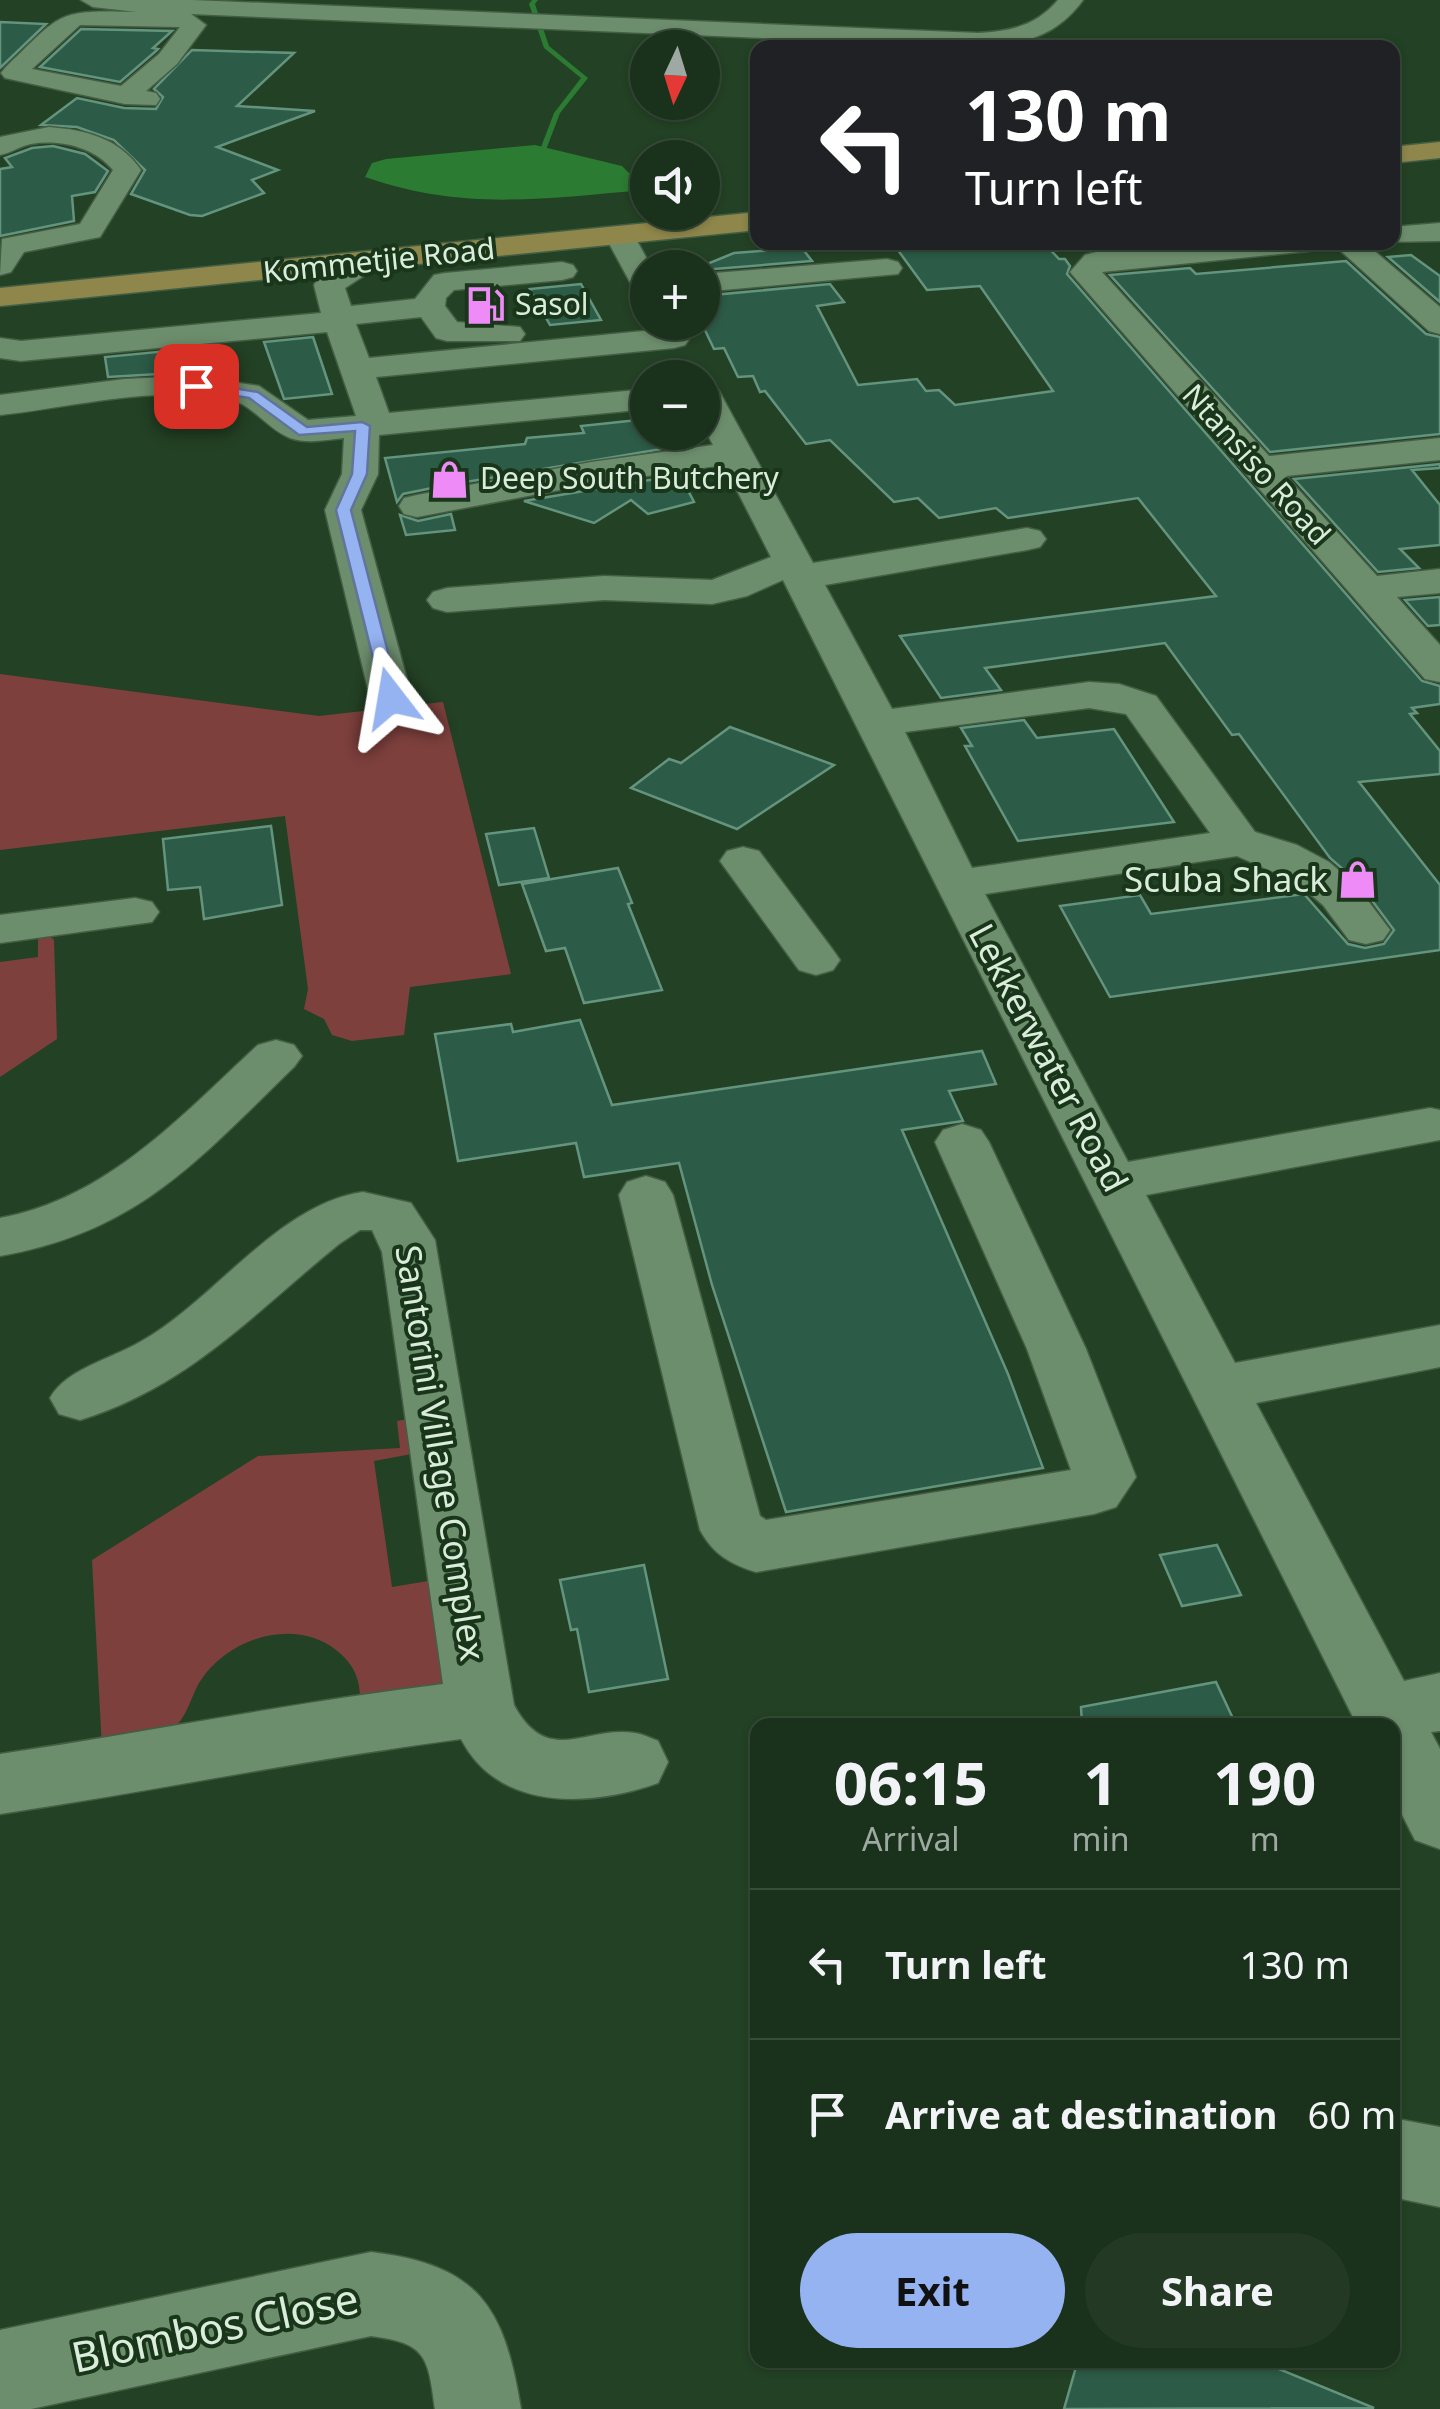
<!DOCTYPE html>
<html lang="en">
<head>
<meta charset="utf-8">
<style>
	:root { --surface:#1a311b; --page:#233924; --text:#f1f3f6; --muted:#9fa9a3; --line:#384c3a; --accent:#95b2f1 }
	body { margin:0; font-family:"Noto Sans",sans-serif; background:var(--page); color:var(--text); height:100vh; display:flex; flex-direction:column; font-size:38px; white-space:nowrap }
	* { box-sizing:border-box; margin:0 }
	p { font-size:32px; color:var(--muted) }
	.icon { flex:none; width:55px; height:55px; fill:none; stroke:currentColor; stroke-width:2; stroke-linecap:round; stroke-linejoin:round }
	.map { position:relative; flex:1; overflow:hidden }
	.panel { position:absolute; left:750px; top:1718px; width:650px; height:650px; display:flex; flex-direction:column; background:var(--surface); border-radius:20px; box-shadow:0 2px 8px #0004,0 0 0 2px var(--line) }
	.panel>* { flex:none }
	.guide { position:absolute; left:750px; top:40px; width:650px; height:210px; border-radius:20px; box-shadow:0 2px 8px #0004,0 0 0 2px var(--line); background:#202124; color:#fff; overflow:hidden }
	.needle { width:65px; rotate:184deg }
	.fabs { position:absolute; left:630px; top:30px; display:grid; gap:20px }
	.fabs a { display:grid; place-items:center; width:90px; height:90px; border-radius:50%; background:var(--surface); box-shadow:0 2px 8px #0004,0 0 0 2px var(--line); font-size:50px }
	.pin { position:absolute; display:grid; place-items:center; width:85px; height:85px; color:#fff; margin:-42px; border-radius:20px; box-shadow:0 5px 15px #0006 }
	.me { position:absolute; width:110px; margin:-55px; rotate:346deg; stroke-linejoin:round; filter:drop-shadow(0 0 8px #0008) }
	.turn { display:flex; align-items:center; gap:35px; height:210px; padding:0 50px; font-size:45px }
	.turn .icon { width:130px; height:130px; stroke-width:2.5 }
	.turn b { display:block; font-size:70px; line-height:85px }
	.eta { display:flex; justify-content:space-evenly; align-items:center; height:170px; text-align:center }
	.eta b { font-size:60px; font-weight:700; line-height:70px }
	.button { display:flex; gap:20px; margin-top:auto; padding:20px 50px }
	.button a { flex:1; height:115px; border-radius:60px; background:var(--accent); color:#111; font-size:40px; font-weight:700; line-height:115px; text-align:center }
	.button a+a { background:var(--page); color:var(--text) }
	ul { padding:0; list-style:none }
	li { display:flex; align-items:center; gap:30px; height:150px; padding:0 50px; border-top:2px solid var(--line) }
	li div { flex:1 }
	li b { display:block; font-size:38px }
	li em { font-style:normal }
	.map>svg:first-child { display:block }
</style>
</head>
<body>
<div class="map">
<svg width="1440" height="2409" viewBox="0 0 1440 2409">
	<rect width="100%" height="100%" fill="#234124"/>
	<!-- green -->
	<g fill="#7d403c">
		<polygon points="0,674 319,716 443,702 511,974 410,987 404,1035 352,1041 332,1035 324,1019 304,1009 308,989 285,816 0,850"/>
		<polygon points="38,936 50,936 54,940 57,1039 0,1077 0,962 38,957"/>
		<path d="M414,1418L417,1453L374,1461L392,1587L440,1579L454,1668L436,1692L360,1703C361,1680 354,1664 336,1650C295,1617 228,1638 201,1680C190,1696 188,1720 169,1731C150,1741 123,1744 102,1749L92,1560L258,1456L400,1448L397,1421Z"/>
	</g>
	<!-- water -->
	<path fill="#2c7b32" d="M535,145L622,166L629,173L647,177V190C544,198 466,212 365,177L372,163L386,159Z"/>
	<g fill="none" stroke-linecap="round" stroke-linejoin="round">
		<!-- stream -->
		<polygon fill="#2c7b32" fill-rule="evenodd" points="532,0 538,0 535,4 549,46 588,78 560,113 541,163 538,165 535,163 554,113 581,78 544,48 529,4"/>
	</g>
	<!-- building -->
	<g fill="#2c5b47" stroke="#64947e" stroke-width="2.5">
		<polygon points="0,22 46,24 0,68"/>
		<polygon points="81,29 172,31 153,48 158,49 156,51 120,82 40,67"/>
		<polygon points="192,50 294,53 237,106 315,111 217,147 278,170 252,180 264,193 202,216 190,215 131,194 145,170 114,140 77,127 41,125 77,98 124,108 156,109 163,97 154,89"/>
		<polygon points="53,146 85,154 108,171 95,192 72,196 74,221 0,236 0,169 12,167 5,158 32,148"/>
		<polygon points="892,242 1043,242 1059,259 1065,259 1070,266 1067,274 1422,681 1440,686 1440,704 1412,708 1417,713 1410,714 1440,751 1440,774 1359,782 1440,885 1440,950 1110,997 1060,906 1140,895 1151,914 1304,894 1348,944 1365,948 1384,944 1394,930 1359,883 1330,858 1239,734 1232,735 1165,643 985,668 1001,690 941,698 900,636 1216,596 1138,498 1008,518 996,508 939,518 918,498 894,502 830,440 806,444 765,391 760,392 753,376 738,377 724,348 714,349 702,324 702,296 830,284 844,302 817,306 858,385 917,379 926,391 939,390 955,405 1053,391 980,286 927,290"/>
		<polygon points="802,248 812,261 702,270 702,266 734,253"/>
		<polygon points="1411,255 1440,276 1440,302 1388,257"/>
		<polygon points="1346,261 1426,334 1440,337 1440,434 1270,452 1110,275 1190,268 1196,274"/>
		<polygon points="581,284 601,320 550,325 530,289"/>
		<polygon points="313,337 332,394 284,399 264,342"/>
		<polygon points="188,349 193,372 108,377 105,357"/>
		<polygon points="648,419 648,432 659,432 667,448 466,482 438,473 442,486 403,494 397,502 385,458 525,444 527,438 584,433 581,426"/>
		<polygon points="1440,464 1440,468 1412,470 1440,505 1440,545 1400,549 1419,568 1378,572 1294,479"/>
		<polygon points="680,475 694,502 648,514 631,500 594,523 524,501"/>
		<polygon points="451,514 455,530 406,535 400,515 418,521"/>
		<polygon points="1440,597 1440,625 1428,626 1405,600"/>
		<polygon points="1024,720 1037,738 1114,729 1174,822 1018,841 965,746 972,746 961,728"/>
		<polygon points="730,727 834,765 737,829 631,788 669,759 681,763"/>
		<polygon points="271,826 282,905 204,919 200,887 168,890 163,839"/>
		<polygon points="534,828 549,878 499,885 486,834"/>
		<polygon points="618,868 632,903 628,904 662,990 584,1003 565,948 546,951 522,884"/>
		<polygon points="580,1020 612,1105 982,1051 996,1084 949,1091 963,1121 902,1130 1008,1374 1043,1468 786,1512 712,1285 679,1163 584,1177 576,1143 458,1161 435,1034 511,1024 513,1032"/>
		<polygon points="1217,1545 1241,1595 1182,1606 1160,1555"/>
		<polygon points="644,1565 668,1679 589,1692 577,1629 571,1630 560,1580"/>
		<polygon points="1216,1682 1236,1725 1082,1725 1081,1707"/>
		<polygon points="1078,2360 1257,2360 1374,2408 1064,2409"/>
	</g>
	<g fill="none" stroke-linecap="round" stroke-linejoin="round">
		<defs>
			<g id="minor">
				<path d="M81,0H192L978,33C1011,31 1036,26 1058,0H1083C1056,37 1022,45 978,47L191,14L206,25L177,64L146,91L156,93L160,99L156,105L125,104L5,78L1,73L5,68C63,12 55,10 137,12L93,7ZM80,25L180,27L159,54L121,86L32,69Z"/>
				<path d="M49,127C86,130 119,138 141,170L100,237L24,252L11,272L0,275L2,239L80,224L113,170C94,147 60,139 31,144C20,146 11,153 0,155V137Z"/>
				<polygon points="1440,223 1440,241 1382,242 1392,242 1392,227"/>
				<polygon points="620,227 631,230 652,268 648,268 648,297 637,295 605,236 609,230"/>
				<polygon points="1202,242 1324,242 1320,248 1309,251 1102,272 1269,456 1440,438 1440,460 1286,476 1377,576 1440,569 1440,593 1397,597 1440,645 1440,682 1425,679 1070,272 1085,255 1096,252"/>
				<polygon points="1331,242 1364,242 1440,307 1440,334 1429,331"/>
				<path d="M370,253L381,256L385,262L345,288L351,306L415,299L434,275L445,273L562,262L573,265L577,271L573,277L562,280L454,290L446,298L445,306L457,322L520,327L525,334L520,341H447L436,338L421,317L356,324L369,358L674,328L685,331L690,338L685,345L674,348L376,377L389,413L648,389V409L379,435L378,474L361,510L412,698L406,707L391,711L376,707L370,698L325,510L342,474L344,438C326,440 307,444 290,438C265,428 253,403 225,398C152,386 72,407 0,415V395L125,379L192,376L259,386L308,420L356,416L327,332L21,361L0,358V338L21,341L321,313L314,285L318,278Z"/>
				<polygon points="887,259 898,262 902,268 898,274 702,292 702,274"/>
				<path d="M702,381L714,384L719,391L813,563L1027,528L1040,531L1046,539L1040,547L1027,550L825,585L892,709L1089,682L1119,684L1156,696L1255,832L1297,845L1329,862L1356,885L1390,930L1383,940L1366,944L1349,940L1323,905L1296,882L1237,856L985,894L1128,1162L1430,1108L1440,1110V1140L1146,1195L1235,1363L1440,1325V1367L1256,1403L1404,1681L1440,1673V1731L1431,1732L1440,1749V1849L1415,1840L1392,1795V1725H1357L783,580L747,596L712,604L604,600L447,612L433,608L427,600L433,592L447,588L604,576L712,580L771,557L724,465L591,484L417,517L404,514L399,506L404,498L417,495L591,462L713,445L702,424ZM1089,708L1126,714L1210,833L972,868L905,732Z"/>
				<polygon points="743,847 759,851 833,950 840,960 833,970 816,975 799,970 720,861 727,851"/>
				<polygon points="135,898 152,902 159,912 152,922 0,943 0,915"/>
				<path d="M276,1040L294,1045L302,1056L294,1067C198,1160 138,1232 0,1256V1218C107,1199 182,1115 258,1045Z"/>
				<path d="M962,1124L981,1130L989,1142L1086,1349L1136,1477L1116,1507L1094,1514L756,1572C730,1564 713,1554 700,1530L619,1195L627,1182L646,1176L665,1182L673,1195L760,1516L766,1520L1071,1470L1027,1349L935,1142L943,1130Z"/>
				<path d="M363,1192L411,1203L435,1240L514,1705C548,1768 586,1725 635,1733C642,1734 651,1738 658,1741L668,1762L658,1783C590,1807 499,1812 461,1739C307,1759 154,1791 0,1814V1754C148,1732 294,1702 443,1684L382,1252L372,1230H360L339,1244C254,1313 188,1387 80,1420L59,1414L50,1398C66,1369 111,1359 140,1342C214,1301 278,1204 363,1192Z"/>
				<polygon points="1392,2118 1440,2127 1440,2207 1392,2197"/>
				<path d="M371,2252C479,2265 504,2306 521,2409H435C428,2357 427,2343 371,2336L31,2409H0V2330Z"/>
			</g>
			<g id="major">
				<polygon points="1440,142 1440,158 1392,163 1392,147"/>
				<polygon points="758,212 758,230 0,306 0,288"/>
			</g>
		</defs>
		<!-- minor casing -->
		<use href="#minor" stroke="#445e45" stroke-width="3"/>
		<!-- major casing -->
		<use href="#major" stroke="#445e45" stroke-width="3"/>
		<!-- minor -->
		<use href="#minor" fill="#6d8e6d" fill-rule="evenodd"/>
		<!-- major -->
		<use href="#major" fill="#8e864a" fill-rule="evenodd"/>
	</g>
	<!-- route -->
	<polygon fill="#95b2f1" stroke="#61749d" stroke-width="2.5" points="196,382 258,392 307,427 362,422 370,426 367,474 351,510 400,698 397,702 383,698 336,510 352,474 355,431 299,435 249,398 191,389 189,386"/>
	<!-- icons -->
	<defs>
		<symbol id="fuel-bare" viewBox="-9 -9 18 18"><path d="M-5.5-6h7V0h2V4h1.3V-2.5L3-4.5l.8-.8L6-3V5H2.5V1h-1V6h-7ZM-4.2-4.7v3.2H.2V-4.7Z" fill="#ef8bf7" stroke="#19361a" stroke-width="2.5" paint-order="stroke"/></symbol>
		<symbol id="shop-bare" viewBox="-9 -9 18 18"><path d="M-5-2.5h2.3a2.7 3.5 0 0 1 5.4 0H5L5.5 6h-11ZM-1.5-2.5h3a1.5 2.3 0 0 0-3 0Z" fill="#ef8bf7" stroke="#19361a" stroke-width="2.5" paint-order="stroke"/></symbol>
	</defs>
	<g fill-rule="evenodd">
		<use href="#fuel-bare" x="458" y="278" width="55" height="55"/>
		<use href="#shop-bare" x="422" y="452" width="55" height="55"/>
		<use href="#shop-bare" x="1330" y="852" width="55" height="55"/>
	</g>
	<g text-anchor="middle" stroke-width="8" stroke-linejoin="round" paint-order="stroke">
		<!-- far-street labels -->
		<g font-size="30" fill="#daecda" stroke="#19361a">
			<text transform="translate(379 261) rotate(-6)" y="10">Kommetjie Road</text>
			<text transform="translate(1256 465) rotate(48)" y="10">Ntansiso Road</text>
		</g>
		<!-- far-poi labels -->
		<g font-size="30" fill="#daecda" stroke="#19361a" text-anchor="start">
			<text x="515" y="315">Sasol</text>
			<text x="480" y="489">Deep South Butchery</text>
		</g>
		<!-- poi labels -->
		<g font-size="35" fill="#daecda" stroke="#19361a" text-anchor="end">
			<text x="1328" y="892">Scuba Shack</text>
		</g>
		<!-- street labels -->
		<g font-size="35" fill="#daecda" stroke="#19361a">
			<text transform="translate(1048 1058) rotate(62)" y="12">Lekkerwater Road</text>
			<text transform="translate(440 1453) rotate(81)" y="12">Santorini Village Complex</text>
		</g>
		<!-- near-street labels -->
		<g font-size="42" fill="#daecda" stroke="#19361a">
			<text transform="translate(215 2328) rotate(-12)" y="15">Blombos Close</text>
		</g>
	</g>
</svg>
<div class="fabs">
<a><svg class="needle" viewBox="-14 -14 28 28"><path d="M0-13l5 13h-10z" fill="#e53935"/><path d="M0 13l5-13h-10z" fill="#9fa9a3"/></svg></a>
<a><svg class="icon" aria-label="sound" viewBox="0 0 24 24"><path d="M4 9h4l5-4v14l-5-4H4zM17 9q2 3 0 6"/></svg></a>
<a>+</a>
<a>−</a>
</div>
<div class="pin" style="left:196px;top:386px;background:#d93025"><svg class="icon" aria-label="arrive" viewBox="0 0 24 24"><path d="M6 21V4h12l-3 4 3 4H6"/></svg></div>
<svg class="me" style="left:391px;top:698px" viewBox="-20 -20 40 40"><path d="M0-17L14 15 0 8-14 15z" fill="#95b2f1" stroke="#fff" stroke-width="4"/></svg>
<div class="guide">
<div class="turn"><svg class="icon" aria-label="left" viewBox="0 0 24 24"><path d="M17 20v-9H6M10 6l-5 5 5 5"/></svg><div><b>130 m</b>Turn left</div></div>
</div>
<section class="panel">
<div class="eta">
<div><b>06:15</b><p>Arrival</p></div>
<div><b>1</b><p>min</p></div>
<div><b>190</b><p>m</p></div>
</div>
<ul>
<li><svg class="icon" aria-label="left" viewBox="0 0 24 24"><path d="M17 20v-9H6M10 6l-5 5 5 5"/></svg><div><b>Turn left</b></div><em>130 m</em></li>
<li><svg class="icon" aria-label="arrive" viewBox="0 0 24 24"><path d="M6 21V4h12l-3 4 3 4H6"/></svg><div><b>Arrive at destination</b></div><em>60 m</em></li>
</ul>
<div class="button"><a>Exit</a><a>Share</a></div>
</section>
</div>
</body>
</html>
